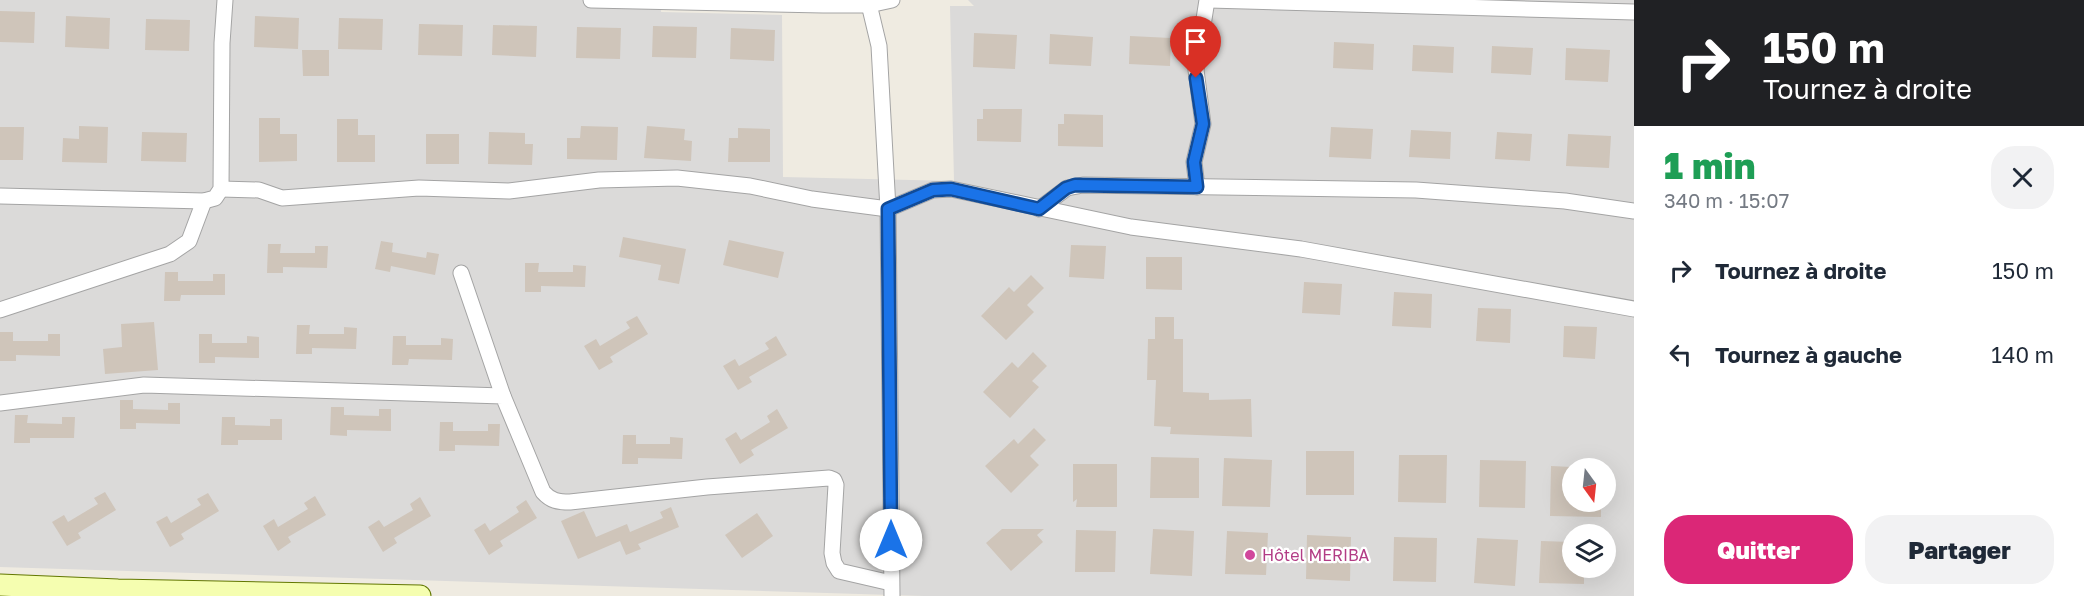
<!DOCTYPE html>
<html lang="fr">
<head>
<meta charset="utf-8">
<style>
	:root { --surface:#fff; --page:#f2f2f3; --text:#1f2937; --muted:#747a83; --accent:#db2777 }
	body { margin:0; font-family:"Golos Text",sans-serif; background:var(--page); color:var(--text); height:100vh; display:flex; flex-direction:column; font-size:22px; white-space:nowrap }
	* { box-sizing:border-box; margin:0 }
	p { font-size:20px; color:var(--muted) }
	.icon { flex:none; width:33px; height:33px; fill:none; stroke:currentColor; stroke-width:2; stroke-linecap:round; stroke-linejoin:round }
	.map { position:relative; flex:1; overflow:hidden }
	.panel { display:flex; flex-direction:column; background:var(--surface); width:450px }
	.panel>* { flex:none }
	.banner { background:#202124; color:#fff; overflow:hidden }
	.needle { width:39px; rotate:165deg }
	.fabs { position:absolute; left:1562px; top:458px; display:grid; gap:12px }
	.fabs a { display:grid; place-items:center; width:54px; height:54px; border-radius:50%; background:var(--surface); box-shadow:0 6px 24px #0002; font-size:30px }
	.pin { position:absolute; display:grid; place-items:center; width:51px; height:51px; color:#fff; margin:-62px -26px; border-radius:50% 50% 50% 0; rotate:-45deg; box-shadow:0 0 6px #0007 }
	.pin .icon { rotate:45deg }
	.me { position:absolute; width:66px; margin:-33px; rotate:0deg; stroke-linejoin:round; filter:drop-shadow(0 0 4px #0008) }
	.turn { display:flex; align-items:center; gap:21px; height:126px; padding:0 30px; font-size:27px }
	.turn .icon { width:78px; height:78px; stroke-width:2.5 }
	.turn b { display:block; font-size:42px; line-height:51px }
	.round { display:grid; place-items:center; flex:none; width:63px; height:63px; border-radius:24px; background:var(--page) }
	.headline { display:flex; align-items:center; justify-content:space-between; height:102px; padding:0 30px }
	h1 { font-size:36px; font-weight:800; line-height:45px; color:#1e9e55 }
	.action { display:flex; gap:12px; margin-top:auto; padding:12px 30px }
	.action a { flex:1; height:69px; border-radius:24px; background:var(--accent); color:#fff; font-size:24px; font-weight:800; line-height:69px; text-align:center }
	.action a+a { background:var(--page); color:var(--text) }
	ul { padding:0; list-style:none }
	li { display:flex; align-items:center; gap:18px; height:84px; padding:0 30px }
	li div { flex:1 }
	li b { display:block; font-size:22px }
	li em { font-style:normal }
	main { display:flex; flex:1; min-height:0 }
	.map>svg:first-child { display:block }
</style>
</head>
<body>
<main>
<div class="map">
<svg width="1634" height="596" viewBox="0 0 1634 596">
	<rect width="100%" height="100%" fill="#efebe1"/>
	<!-- residential -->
	<path fill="#dbdad9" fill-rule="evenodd" d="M0,0H662L661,12L782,15L783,177L954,181L950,6H974L968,0H1634V596H924L0,567ZM1572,468H1605V501H1572ZM1572,534H1605V567H1572Z"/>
	<!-- building -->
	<g fill="#cfc5ba">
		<polygon points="0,11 35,12 34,43 0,42"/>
		<polygon points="66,16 110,18 109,49 65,47"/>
		<polygon points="255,16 299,18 298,49 254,47"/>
		<polygon points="339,18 383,19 382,50 338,49"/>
		<polygon points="146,19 190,20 189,51 145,50"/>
		<polygon points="419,24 463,25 462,56 418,55"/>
		<polygon points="493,25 537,26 536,57 492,55"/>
		<polygon points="653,26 697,27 696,58 652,57"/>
		<polygon points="577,27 621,28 620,59 576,58"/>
		<polygon points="731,28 775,30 774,61 730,59"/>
		<polygon points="974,33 1017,35 1015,69 973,67"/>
		<polygon points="1050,34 1093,37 1091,66 1049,64"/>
		<polygon points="1130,36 1171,38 1170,66 1129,64"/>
		<polygon points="1334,42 1374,44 1373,70 1333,68"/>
		<polygon points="1413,45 1454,47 1453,73 1412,71"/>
		<polygon points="1492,46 1533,48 1531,75 1491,73"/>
		<polygon points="1566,48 1610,50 1608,82 1565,80"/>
		<polygon points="302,50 329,50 329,76 303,76"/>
		<polygon points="983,109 1022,109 1021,142 977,141 977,119 983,119"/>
		<polygon points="1064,114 1103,115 1103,147 1058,146 1058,124 1064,124"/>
		<polygon points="259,118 280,118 280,134 297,134 297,161 259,162"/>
		<polygon points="337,119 358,119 358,135 375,135 375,162 337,162"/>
		<polygon points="79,126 108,127 107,163 62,162 63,138 79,139"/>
		<polygon points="581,126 618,127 617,160 567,159 567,138 580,138"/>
		<polygon points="647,126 685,129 684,140 692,141 691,161 644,158"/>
		<polygon points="0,127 24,127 23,160 0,160"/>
		<polygon points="1331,127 1373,129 1371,159 1329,157"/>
		<polygon points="738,128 770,129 770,162 728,162 729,138 738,138"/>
		<polygon points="1411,130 1451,132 1450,159 1409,157"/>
		<polygon points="142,132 187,133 186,162 141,161"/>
		<polygon points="489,132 525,133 525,144 533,144 532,165 488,164"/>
		<polygon points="1497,132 1532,134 1530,161 1495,159"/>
		<rect x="426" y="134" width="33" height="30"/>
		<polygon points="1568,134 1611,136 1609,168 1566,166"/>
		<polygon points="623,237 686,249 679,284 658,280 661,265 619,257"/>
		<polygon points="729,240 784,252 778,278 723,265"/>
		<polygon points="381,241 393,243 392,252 426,258 427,252 439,254 435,275 391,266 390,272 375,269"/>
		<polygon points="268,244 281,244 280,253 315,253 315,246 328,246 327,268 283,267 283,273 267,273"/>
		<polygon points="1071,245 1106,246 1104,279 1069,277"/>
		<polygon points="1146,257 1182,257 1182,290 1146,289"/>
		<polygon points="525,263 539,263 538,272 573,272 573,265 586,266 585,287 541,286 541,292 525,292"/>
		<polygon points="165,272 178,272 178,281 213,281 213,274 225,274 225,295 181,295 180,301 164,301"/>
		<polygon points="1031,275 1044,288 1027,305 1034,312 1006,340 981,316 1009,287 1014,292"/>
		<polygon points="1304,282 1342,284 1340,315 1302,313"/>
		<polygon points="1394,292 1432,294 1431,328 1392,326"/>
		<polygon points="1478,308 1511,309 1510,343 1476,341"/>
		<polygon points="637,316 648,334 610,357 613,362 599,370 584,346 596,339 600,346 630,328 626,322"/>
		<polygon points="1155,317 1174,317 1174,339 1183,339 1183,392 1209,393 1209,400 1251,399 1252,437 1170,434 1171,427 1154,426 1156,380 1147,380 1148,339 1155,339"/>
		<polygon points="154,322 158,370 105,374 103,349 122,347 121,324"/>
		<polygon points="297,325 310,325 309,334 344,334 344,327 357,328 356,349 312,348 312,354 296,354"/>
		<polygon points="1564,326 1597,327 1595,359 1563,357"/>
		<polygon points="0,332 13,332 13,341 48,341 48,334 60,334 60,356 16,355 16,361 0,361"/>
		<polygon points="199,334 212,334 212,343 247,343 247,336 259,337 259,358 215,357 215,363 199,363"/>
		<polygon points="393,336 406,336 406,345 441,345 441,338 453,339 452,360 409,359 408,365 392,365"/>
		<polygon points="776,336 787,355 749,377 752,382 738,390 723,366 735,359 739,366 769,349 765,343"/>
		<polygon points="1033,352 1047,366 1032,381 1039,387 1010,418 983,392 1012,362 1018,368"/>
		<polygon points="120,400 133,400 133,409 168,410 168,403 180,403 180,424 136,423 136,429 120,429"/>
		<polygon points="331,407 344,407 344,415 379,416 379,409 391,409 391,431 347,430 347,436 330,435"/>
		<polygon points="777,409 788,428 751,450 754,455 740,464 725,439 736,432 741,440 770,422 767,416"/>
		<polygon points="15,415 28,415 27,423 62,424 62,417 75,417 74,438 30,438 30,443 14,443"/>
		<polygon points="222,417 235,417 235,425 270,426 270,419 282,419 282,440 238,440 238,445 221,445"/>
		<polygon points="440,422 453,422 453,431 488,431 488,424 500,424 499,446 455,445 455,451 439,451"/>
		<polygon points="1034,428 1046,440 1030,456 1039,465 1011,493 985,466 1014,439 1018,444"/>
		<polygon points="623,435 636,435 636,444 670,444 670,437 683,438 682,459 638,458 638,464 622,464"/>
		<rect x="1306" y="451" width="48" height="44"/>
		<polygon points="1399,455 1447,455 1446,503 1398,502"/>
		<polygon points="1151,457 1199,458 1199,498 1150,498"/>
		<polygon points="1224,458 1272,460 1270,507 1222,506"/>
		<polygon points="1480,460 1526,461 1525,508 1479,507"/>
		<polygon points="1073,464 1117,464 1117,507 1076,507 1077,499 1073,502"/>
		<polygon points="1551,466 1572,467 1572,501 1601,501 1601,517 1550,516"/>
		<polygon points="105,492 116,510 78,533 81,538 67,546 52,522 64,515 68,522 98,504 94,498"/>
		<polygon points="208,493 219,511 181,534 184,539 170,547 156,522 167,516 171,523 201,505 197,499"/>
		<polygon points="315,496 326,515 288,537 291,542 278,551 263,526 274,519 278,527 308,509 304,503"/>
		<polygon points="420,497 431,516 394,538 397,543 383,552 368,527 379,520 384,527 413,510 410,504"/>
		<polygon points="526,500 537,518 500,541 503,546 489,555 474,530 485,523 490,531 519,512 516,507"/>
		<polygon points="671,507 679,527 638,544 641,549 626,555 620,541 578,559 561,521 584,511 596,537 627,524 630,532 663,518 660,512"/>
		<polygon points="757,513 773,536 742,558 725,535"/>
		<polygon points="1002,529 1044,529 1037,535 1043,542 1011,571 986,543"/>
		<polygon points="1153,529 1194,531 1192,576 1150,574"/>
		<polygon points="1076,530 1116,531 1115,572 1075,572"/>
		<polygon points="1227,531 1268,533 1266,575 1225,574"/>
		<polygon points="1307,535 1351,537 1350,581 1306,579"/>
		<polygon points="1394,537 1437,538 1436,582 1393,581"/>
		<polygon points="1477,538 1518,540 1515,586 1474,583"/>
		<polygon points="1541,541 1572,542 1572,567 1584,567 1584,584 1539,583"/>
	</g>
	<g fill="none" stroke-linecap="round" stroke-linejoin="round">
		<defs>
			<g id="minor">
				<polyline points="591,0 823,5 869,5 892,0"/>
				<polyline points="868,0 879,46 888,209 892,596"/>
				<polyline points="1209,0 1634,12"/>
				<polyline points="1197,187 1194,162 1203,124 1196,70 1207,0"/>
				<polyline points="221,189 259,190 282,198 419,188 509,191 599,180 677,178 750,186 812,199 888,209 933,190 951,189 1131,227 1301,249 1634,309"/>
				<polyline points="0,196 204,201 215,198 221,189 222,43 225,0"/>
				<polyline points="1039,209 1067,188 1083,185 1416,190 1565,201 1634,211"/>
				<polyline points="461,273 503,396"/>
				<polyline points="0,310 170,254 189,241 204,201"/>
				<path d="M0,403L144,385L503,396L543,492C551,501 558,502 570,502L707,487L829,478L834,480L836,485L832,553L834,563L839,571L891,583"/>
			</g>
			<polyline id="secondary" points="0,585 118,590 420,596"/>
		</defs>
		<!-- minor casing -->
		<use href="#minor" stroke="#a4a4a4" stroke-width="17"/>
		<!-- secondary casing -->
		<use href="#secondary" stroke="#627700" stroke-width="23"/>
		<!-- minor -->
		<use href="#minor" stroke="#fff" stroke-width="15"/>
		<!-- secondary -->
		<use href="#secondary" stroke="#f5feb0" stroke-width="21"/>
	</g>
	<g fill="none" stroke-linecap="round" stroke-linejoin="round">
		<defs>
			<polyline id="route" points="891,540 888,209 933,190 951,189 1039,209 1066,188 1075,185 1197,187 1194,162 1203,124 1196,78"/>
		</defs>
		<!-- route casing -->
		<use href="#route" stroke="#114b97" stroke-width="15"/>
		<!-- route -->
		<use href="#route" stroke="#1a73e8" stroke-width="10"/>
	</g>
	<!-- markers -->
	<circle fill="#d1479c" stroke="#fff" stroke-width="2" cx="1250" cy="555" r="6"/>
	<g text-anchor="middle" stroke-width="4.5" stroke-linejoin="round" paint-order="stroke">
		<!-- hotel labels -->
		<g font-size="16" fill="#b23c85" stroke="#fff" text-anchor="start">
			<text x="1262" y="561">Hôtel MERIBA</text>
		</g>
	</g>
</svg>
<div class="fabs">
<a><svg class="needle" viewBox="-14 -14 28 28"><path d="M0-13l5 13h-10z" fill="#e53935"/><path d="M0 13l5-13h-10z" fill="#747a83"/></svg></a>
<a><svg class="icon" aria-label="layers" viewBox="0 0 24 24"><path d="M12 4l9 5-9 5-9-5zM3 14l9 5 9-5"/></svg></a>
</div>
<div class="pin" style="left:1196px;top:78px;background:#d93025"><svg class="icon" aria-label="arrive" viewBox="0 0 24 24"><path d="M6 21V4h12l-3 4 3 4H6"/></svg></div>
<svg class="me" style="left:891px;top:540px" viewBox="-20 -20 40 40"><circle r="19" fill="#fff"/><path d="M0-13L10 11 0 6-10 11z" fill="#1a73e8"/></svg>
</div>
<section class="panel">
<div class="banner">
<div class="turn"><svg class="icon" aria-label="right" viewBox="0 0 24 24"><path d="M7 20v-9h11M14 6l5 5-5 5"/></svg><div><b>150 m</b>Tournez à droite</div></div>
</div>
<div class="headline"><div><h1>1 min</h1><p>340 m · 15:07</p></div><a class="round"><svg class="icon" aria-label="close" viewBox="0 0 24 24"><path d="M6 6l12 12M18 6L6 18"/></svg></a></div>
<ul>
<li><svg class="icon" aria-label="right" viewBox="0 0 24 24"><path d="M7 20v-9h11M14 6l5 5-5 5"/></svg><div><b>Tournez à droite</b></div><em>150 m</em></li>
<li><svg class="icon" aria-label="left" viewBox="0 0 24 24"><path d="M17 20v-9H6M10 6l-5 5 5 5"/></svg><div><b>Tournez à gauche</b></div><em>140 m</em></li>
</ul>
<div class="action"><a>Quitter</a><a>Partager</a></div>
</section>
</main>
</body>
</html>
